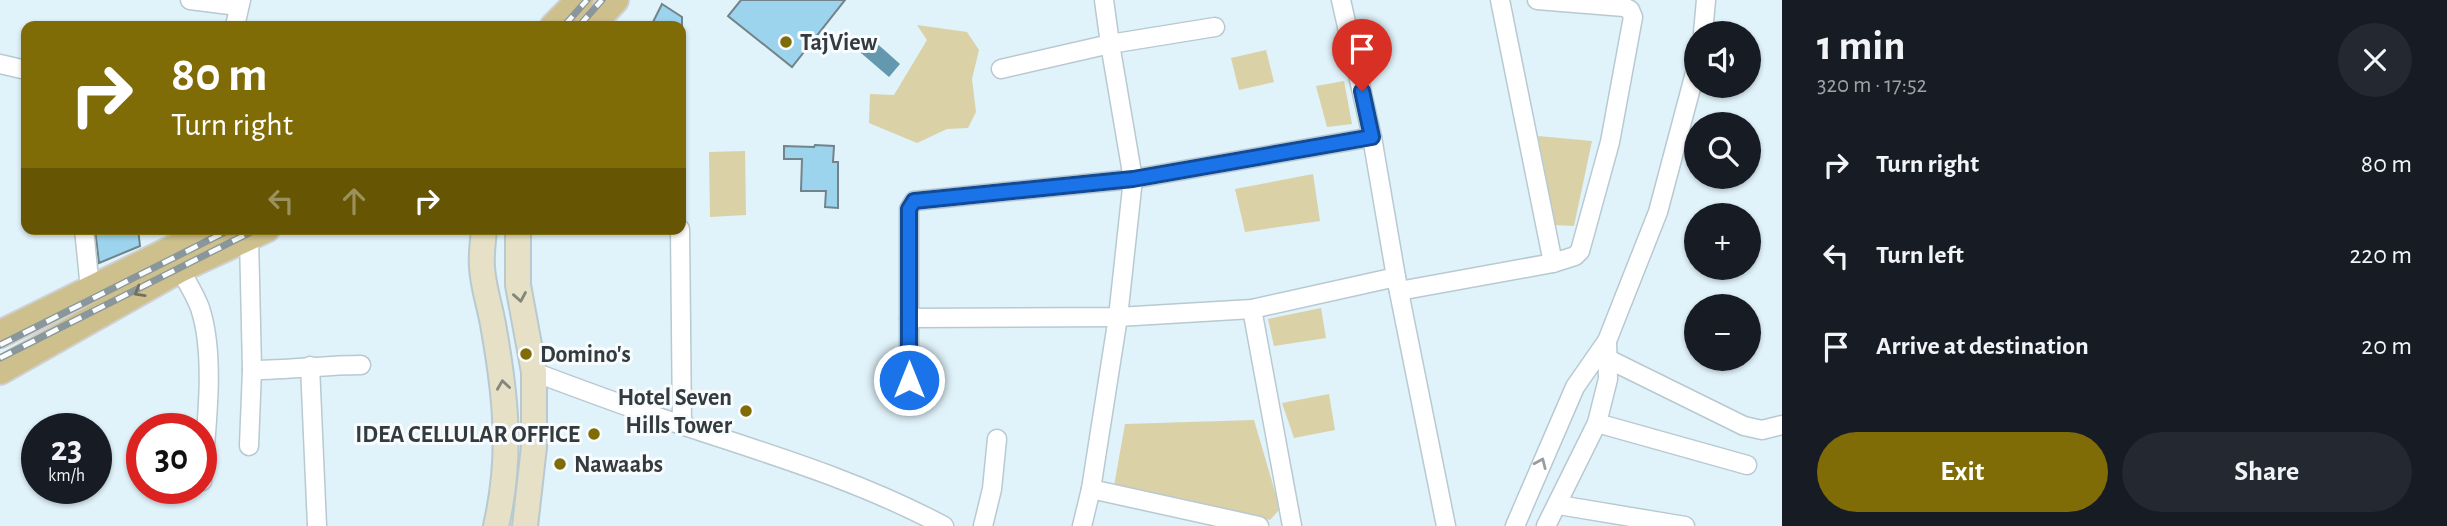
<!DOCTYPE html>
<html lang="en">
<head>
<meta charset="utf-8">
<style>
	:root { --surface:#171b24; --page:#242831; --text:#f1f3f6; --muted:#9ea1a6; --accent:#806c06 }
	body { margin:0; font-family:"Alegreya Sans",sans-serif; background:var(--page); color:var(--text); height:100vh; display:flex; flex-direction:column; font-size:26px; white-space:nowrap }
	* { box-sizing:border-box; margin:0 }
	p { font-size:23px; color:var(--muted) }
	.icon { flex:none; width:38px; height:38px; fill:none; stroke:currentColor; stroke-width:2; stroke-linecap:round; stroke-linejoin:round }
	.map { position:relative; flex:1; overflow:hidden }
	.sheet { display:flex; flex-direction:column; background:var(--surface); width:665px }
	.sheet>* { flex:none }
	.hud { position:absolute; left:21px; top:21px; width:665px; height:214px; border-radius:14px; box-shadow:0 2px 5px #0004; background:#806c06; color:#fff; overflow:hidden }
	.tools { position:absolute; left:1684px; top:21px; display:grid; gap:14px }
	.tools a { display:grid; place-items:center; width:77px; height:77px; border-radius:50%; background:var(--surface); box-shadow:0 2px 5px #0004; font-size:35px }
	.speed { position:absolute; left:21px; top:413px; display:flex; gap:14px; font-size:35px; font-weight:700; text-align:center }
	.speed>* { display:grid; place-content:center; width:91px; height:91px; border-radius:50%; background:var(--surface); box-shadow:0 2px 5px #0004; line-height:1 }
	.speed small { font-size:18px; font-weight:400 }
	.speed .limit { border:10px solid #d22; background:#fff; color:#111 }
	.pin { position:absolute; display:grid; place-items:center; width:60px; height:60px; color:#fff; margin:-72px -30px; border-radius:50% 50% 50% 0; rotate:-45deg; box-shadow:0 0 7px #0007 }
	.pin .icon { rotate:45deg }
	.me { position:absolute; width:77px; margin:-38px; rotate:0deg; stroke-linejoin:round; filter:drop-shadow(0 0 5px #0008) }
	.turn { display:flex; align-items:center; gap:24px; height:147px; padding:0 35px; font-size:32px }
	.turn .icon { width:91px; height:91px; stroke-width:2.5 }
	.turn b { display:block; font-size:49px; line-height:60px }
	.lanes { display:flex; align-items:center; height:66px; padding:0 35px; background:#0003; justify-content:center; gap:35px; direction:ltr }
	.lanes .off { opacity:.35 }
	.round { display:grid; place-items:center; flex:none; width:74px; height:74px; border-radius:37px; background:var(--page) }
	.summary { display:flex; align-items:center; justify-content:space-between; height:119px; padding:0 35px }
	h1 { font-size:42px; font-weight:700; line-height:52px }
	.cta { display:flex; gap:14px; margin-top:auto; padding:14px 35px }
	.cta a { flex:1; height:80px; border-radius:42px; background:var(--accent); color:#fff; font-size:28px; font-weight:700; line-height:80px; text-align:center }
	.cta a+a { background:var(--page); color:var(--text) }
	ul { padding:0; list-style:none }
	li { display:flex; align-items:center; gap:21px; height:91px; padding:0 35px }
	li div { flex:1 }
	li b { display:block; font-size:26px }
	li em { font-style:normal }
	main { display:flex; flex:1; min-height:0 }
	.map>svg:first-child { display:block }
</style>
</head>
<body>
<main>
<div class="map">
<svg width="1782" height="526" viewBox="0 0 1782 526">
	<rect width="100%" height="100%" fill="#e0f2fa"/>
	<!-- green -->
	<g fill="#dbd1a7">
		<polygon points="917,25 967,32 979,50 972,79 976,112 968,128 947,129 917,143 869,123 870,94 894,95 927,40"/>
		<polygon points="1266,50 1274,82 1239,90 1231,58"/>
		<polygon points="1344,81 1352,124 1327,127 1316,86"/>
		<polygon points="1538,136 1592,141 1574,226 1555,225"/>
		<polygon points="745,151 746,215 710,217 709,152"/>
		<polygon points="1313,174 1320,221 1245,232 1235,189"/>
		<polygon points="1321,308 1326,338 1274,346 1268,319"/>
		<polygon points="1329,394 1335,430 1294,438 1282,403"/>
		<polygon points="1254,420 1280,509 1270,520 1114,486 1125,424"/>
	</g>
	<!-- water -->
	<polygon fill="#6398af" points="873,40 900,64 889,77 861,53"/>
	<!-- building -->
	<g fill="#9dd4ed" stroke="#73838b" stroke-width="2">
		<polygon points="741,0 845,0 792,67 728,16"/>
		<polygon points="662,4 682,17 682,26 651,26"/>
		<polygon points="815,145 834,146 833,162 838,162 838,208 825,207 826,191 801,191 802,159 784,159 784,146 814,147"/>
		<polygon points="95,229 138,229 140,246 99,263"/>
	</g>
	<g fill="none" stroke-linecap="round" stroke-linejoin="round">
		<defs>
			<g id="street">
				<polyline points="190,0 238,6"/>
				<polyline points="1341,0 1372,137 1396,277 1446,526"/>
				<polyline points="1500,0 1553,263"/>
				<polyline points="235,26 241,0"/>
				<polyline points="1215,27 1110,44 1133,179 1118,317 1091,489 1259,526"/>
				<polyline points="1703,33 1706,0"/>
				<polyline points="0,64 26,70"/>
				<polyline points="1001,69 1110,44 1104,0"/>
				<polyline points="84,229 90,289"/>
				<polyline points="680,229 682,425"/>
				<polyline points="249,237 252,370 249,446"/>
				<path d="M180,269C186,281 195,294 200,308C216,356 206,429 202,481"/>
				<polyline points="1399,291 1553,263 1575,256 1580,251 1610,142 1633,17 1630,10 1624,7 1537,0"/>
				<polyline points="1252,309 1292,526"/>
				<polyline points="909,318 1118,317 1252,309 1396,277"/>
				<polyline points="1608,359 1744,426 1762,430 1782,425"/>
				<polyline points="310,366 317,526"/>
				<path d="M252,370C289,370 325,365 361,365"/>
				<path d="M534,372C574,387 614,402 655,416C754,450 850,476 944,526"/>
				<polyline points="909,380 909,209 914,201 1133,179 1372,137"/>
				<polyline points="1597,423 1747,465"/>
				<polyline points="1559,505 1685,526"/>
				<polyline points="983,526 992,489 997,439"/>
				<polyline points="1082,526 1091,489"/>
				<polyline points="1515,526 1575,387 1607,341 1658,212 1696,69"/>
				<polyline points="1546,526 1597,423 1608,379 1607,341"/>
			</g>
			<g id="secondary">
				<path d="M484,229C483,242 481,254 482,267C483,288 491,309 494,330C506,398 512,457 496,526"/>
				<polyline points="518,229 518,285 534,372 534,447 525,526"/>
			</g>
			<g id="primary">
				<polyline points="554,26 580,0"/>
				<polyline points="591,26 615,0"/>
				<polyline points="0,334 213,229"/>
				<polyline points="0,371 180,269 266,229"/>
			</g>
		</defs>
		<!-- street casing -->
		<use href="#street" stroke="#b8c9d1" stroke-width="21"/>
		<!-- secondary casing -->
		<use href="#secondary" stroke="#b8c9d1" stroke-width="28"/>
		<!-- primary casing -->
		<use href="#primary" stroke="#ced0d1" stroke-width="30"/>
		<!-- street -->
		<use href="#street" stroke="#fff" stroke-width="18"/>
		<!-- secondary -->
		<use href="#secondary" stroke="#e6e0c6" stroke-width="24"/>
		<!-- primary -->
		<use href="#primary" stroke="#cdc08c" stroke-width="26"/>
		<defs>
			<g id="rail">
				<polyline points="564,26 587,0"/>
				<polyline points="579,26 602,0"/>
				<polyline points="0,345 231,229"/>
				<polyline points="0,358 257,229"/>
			</g>
		</defs>
		<!-- rail casing -->
		<use href="#rail" stroke="#89969b" stroke-width="7"/>
		<!-- rail -->
		<use href="#rail" stroke="#f9fcfe" stroke-width="4.5" stroke-dasharray="13" stroke-linecap="butt"/>
	</g>
	<!-- one-way arrows -->
	<defs><path id="oneway-chevron" d="M-2-3.5L2.5 0L-2 3.5" fill="none" stroke-width="1.6" stroke-linecap="round" stroke-linejoin="round" transform="scale(1.75)"/></defs>
	<use stroke="#71705d" href="#oneway-chevron" transform="translate(139 292) rotate(150)"/>
	<g stroke="#84857b">
		<use href="#oneway-chevron" transform="translate(520 297) rotate(80)"/>
		<use href="#oneway-chevron" transform="translate(503 385) rotate(-98)"/>
	</g>
	<use stroke="#9a9d9e" href="#oneway-chevron" transform="translate(1541 463) rotate(-66)"/>
	<g fill="none" stroke-linecap="round" stroke-linejoin="round">
		<defs>
			<polyline id="route" points="909,380 909,209 914,201 1133,179 1372,137 1362,91"/>
		</defs>
		<!-- route casing -->
		<use href="#route" stroke="#114b97" stroke-width="18"/>
		<!-- route -->
		<use href="#route" stroke="#1a73e8" stroke-width="12"/>
	</g>
	<!-- markers -->
	<g fill="#806c06" stroke="#f9fcfe" stroke-width="2.5">
		<circle cx="786" cy="42" r="7"/>
		<circle cx="526" cy="354" r="7"/>
		<circle cx="746" cy="411" r="7"/>
		<circle cx="594" cy="434" r="7"/>
		<circle cx="560" cy="464" r="7"/>
	</g>
	<g text-anchor="middle" stroke-width="6" stroke-linejoin="round" paint-order="stroke">
		<!-- poi labels -->
		<g font-size="24" font-weight="bold" fill="#343b3e" stroke="#f9fcfe" text-anchor="start">
			<text x="800" y="50">TajView</text>
			<text x="540" y="362">Domino's</text>
			<text x="732" y="405" text-anchor="end">Hotel Seven<tspan x="732" dy="28">Hills Tower</tspan></text>
			<text x="580" y="442" text-anchor="end">IDEA CELLULAR OFFICE</text>
			<text x="574" y="472">Nawaabs</text>
		</g>
	</g>
</svg>
<div class="tools">
<a><svg class="icon" aria-label="sound" viewBox="0 0 24 24"><path d="M4 9h4l5-4v14l-5-4H4zM17 9q2 3 0 6"/></svg></a>
<a><svg class="icon" aria-label="search" viewBox="0 0 24 24"><circle cx="10" cy="10" r="6"/><path d="M15 15l6 6"/></svg></a>
<a>+</a>
<a>−</a>
</div>
<div class="speed"><div>23<small>km/h</small></div><div class="limit">30</div></div>
<div class="pin" style="left:1362px;top:91px;background:#d93025"><svg class="icon" aria-label="arrive" viewBox="0 0 24 24"><path d="M6 21V4h12l-3 4 3 4H6"/></svg></div>
<svg class="me" style="left:909px;top:380px" viewBox="-20 -20 40 40"><circle r="17" fill="#1a73e8" stroke="#fff" stroke-width="3"/><path d="M0-11L8 9 0 5-8 9z" fill="#fff"/></svg>
<div class="hud">
<div class="turn"><svg class="icon" aria-label="right" viewBox="0 0 24 24"><path d="M7 20v-9h11M14 6l5 5-5 5"/></svg><div><b>80 m</b>Turn right</div></div>
<div class="lanes"><svg class="icon off" aria-label="left" viewBox="0 0 24 24"><path d="M17 20v-9H6M10 6l-5 5 5 5"/></svg><svg class="icon off" aria-label="ahead" viewBox="0 0 24 24"><path d="M12 20V5M6 11l6-6 6 6"/></svg><svg class="icon" aria-label="right" viewBox="0 0 24 24"><path d="M7 20v-9h11M14 6l5 5-5 5"/></svg></div>
</div>
</div>
<section class="sheet">
<div class="summary"><div><h1>1 min</h1><p>320 m · 17:52</p></div><a class="round"><svg class="icon" aria-label="close" viewBox="0 0 24 24"><path d="M6 6l12 12M18 6L6 18"/></svg></a></div>
<ul>
<li><svg class="icon" aria-label="right" viewBox="0 0 24 24"><path d="M7 20v-9h11M14 6l5 5-5 5"/></svg><div><b>Turn right</b></div><em>80 m</em></li>
<li><svg class="icon" aria-label="left" viewBox="0 0 24 24"><path d="M17 20v-9H6M10 6l-5 5 5 5"/></svg><div><b>Turn left</b></div><em>220 m</em></li>
<li><svg class="icon" aria-label="arrive" viewBox="0 0 24 24"><path d="M6 21V4h12l-3 4 3 4H6"/></svg><div><b>Arrive at destination</b></div><em>20 m</em></li>
</ul>
<div class="cta"><a>Exit</a><a>Share</a></div>
</section>
</main>
</body>
</html>
